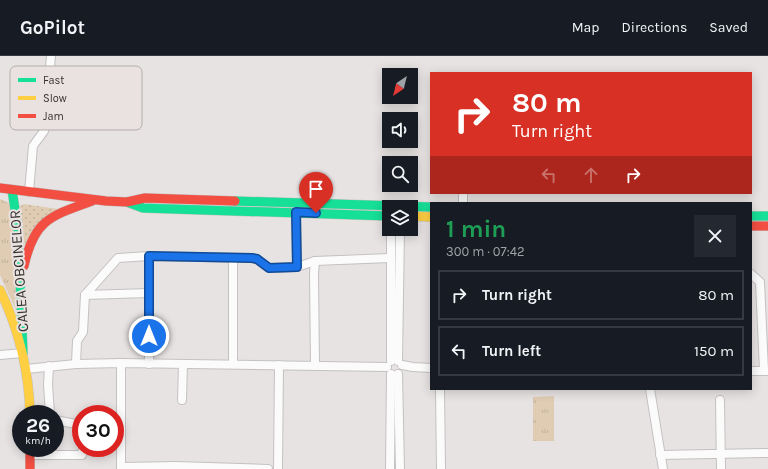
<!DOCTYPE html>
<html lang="en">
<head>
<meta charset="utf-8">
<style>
	:root { --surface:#171b24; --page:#242831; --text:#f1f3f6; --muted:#9ea1a6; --line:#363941 }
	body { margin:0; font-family:Karla,sans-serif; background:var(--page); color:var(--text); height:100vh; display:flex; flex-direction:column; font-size:15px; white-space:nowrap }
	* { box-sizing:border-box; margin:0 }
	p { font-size:13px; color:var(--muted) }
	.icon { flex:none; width:22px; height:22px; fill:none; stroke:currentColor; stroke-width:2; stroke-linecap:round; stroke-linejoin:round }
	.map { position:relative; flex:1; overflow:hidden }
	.panel { position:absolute; left:430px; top:146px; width:322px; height:188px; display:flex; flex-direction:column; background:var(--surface); border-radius:0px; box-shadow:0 2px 10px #0003 }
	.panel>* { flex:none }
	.top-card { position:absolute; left:430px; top:16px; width:322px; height:122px; border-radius:0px; box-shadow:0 2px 10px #0003; background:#d93025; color:#fff; overflow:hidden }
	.needle { width:26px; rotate:215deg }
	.fabs { position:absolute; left:382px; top:12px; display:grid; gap:8px }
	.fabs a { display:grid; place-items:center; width:36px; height:36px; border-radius:0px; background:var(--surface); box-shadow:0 2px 10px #0003; font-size:20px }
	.speed { position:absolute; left:12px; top:349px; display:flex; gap:8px; font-size:20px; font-weight:700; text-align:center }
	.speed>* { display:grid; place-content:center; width:52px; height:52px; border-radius:50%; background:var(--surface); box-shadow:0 2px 10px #0003; line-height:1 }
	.speed small { font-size:10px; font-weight:400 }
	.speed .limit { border:6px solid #d22; background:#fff; color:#111 }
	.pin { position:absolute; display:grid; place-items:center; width:34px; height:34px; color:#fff; margin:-41px -17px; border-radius:50% 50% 50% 0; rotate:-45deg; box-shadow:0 0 4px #0007 }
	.pin .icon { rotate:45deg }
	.me { position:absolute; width:44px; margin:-22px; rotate:0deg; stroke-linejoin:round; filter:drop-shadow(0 0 3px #0008) }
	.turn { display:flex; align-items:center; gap:14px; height:84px; padding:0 16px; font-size:18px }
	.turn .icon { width:52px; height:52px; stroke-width:2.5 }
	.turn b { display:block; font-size:28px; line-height:34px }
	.lanes { display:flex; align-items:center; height:38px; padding:0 16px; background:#0003; justify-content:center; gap:20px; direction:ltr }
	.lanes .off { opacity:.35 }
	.round { display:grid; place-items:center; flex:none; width:42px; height:42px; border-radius:0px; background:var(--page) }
	.head { display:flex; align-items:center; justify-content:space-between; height:68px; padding:0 16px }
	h1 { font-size:24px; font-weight:700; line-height:30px; color:#1e9e55 }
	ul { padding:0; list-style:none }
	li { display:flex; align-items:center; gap:12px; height:50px; margin:0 8px 6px; padding:0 8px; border:2px solid var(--line); border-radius:0px }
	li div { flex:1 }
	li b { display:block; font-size:15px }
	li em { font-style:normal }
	header { display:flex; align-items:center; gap:24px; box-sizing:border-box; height:56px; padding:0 20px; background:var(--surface); border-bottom:1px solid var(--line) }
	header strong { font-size:19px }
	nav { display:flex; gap:22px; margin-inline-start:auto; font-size:14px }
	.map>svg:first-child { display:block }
</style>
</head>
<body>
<header>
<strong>GoPilot</strong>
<nav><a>Map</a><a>Directions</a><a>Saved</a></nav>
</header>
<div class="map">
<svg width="768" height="413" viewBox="0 0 768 413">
	<defs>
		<pattern id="grass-dots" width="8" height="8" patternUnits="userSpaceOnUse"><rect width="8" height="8" fill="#e0ccb3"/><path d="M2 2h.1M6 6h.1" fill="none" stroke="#c1b09a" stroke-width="1.8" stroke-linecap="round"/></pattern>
		<pattern id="park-tufts" width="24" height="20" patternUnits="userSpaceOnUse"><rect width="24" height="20" fill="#e0ccb3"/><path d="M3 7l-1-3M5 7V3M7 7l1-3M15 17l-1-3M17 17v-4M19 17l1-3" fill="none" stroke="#c1b09a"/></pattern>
	</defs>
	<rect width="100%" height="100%" fill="#e7e3e2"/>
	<!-- grass -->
	<polygon fill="url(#grass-dots)" points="24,148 58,153 25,192 19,151"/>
	<!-- park -->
	<g fill="url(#park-tufts)">
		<polygon points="0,143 11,148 19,261 0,219"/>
		<polygon points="554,340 554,385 533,385 533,341"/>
	</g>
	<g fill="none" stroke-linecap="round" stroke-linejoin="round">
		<defs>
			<g id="street">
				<polyline points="29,136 33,90 44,75 51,0"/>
				<polyline points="463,147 463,137"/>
				<polyline points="296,156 297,211"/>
				<polyline points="233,202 233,308"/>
				<polyline points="751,218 760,226 764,315"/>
				<polyline points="85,239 149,237"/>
				<polyline points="0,299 23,297"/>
				<polyline points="391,305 391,173"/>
				<polyline points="398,305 400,173"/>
				<polyline points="121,307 121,413"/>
				<polyline points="76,308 77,285 83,276 85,239 118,202 149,200 252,202 257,203 269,212 297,211 315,205 390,202"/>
				<polyline points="149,308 149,200"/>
				<polyline points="402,309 413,311 431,312"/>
				<polyline points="49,310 48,329 50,358"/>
				<polyline points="315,310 314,218 315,205"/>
				<polyline points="26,313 76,308 121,307 387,311"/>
				<polyline points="751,315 768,315"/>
				<polyline points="398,318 400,413"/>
				<polyline points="440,333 441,413"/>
				<polyline points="650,333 663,413"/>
				<polyline points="182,344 183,308"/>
				<polyline points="720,344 721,413"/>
				<polyline points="55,364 81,369"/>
				<polyline points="30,399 82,399 83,392"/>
				<polyline points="660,399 768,397"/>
				<polyline points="121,411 176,410 268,413"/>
				<polyline points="278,413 279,309"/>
				<polyline points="390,413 391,318"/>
			</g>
			<g id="fast">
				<polyline points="12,134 18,173 23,297"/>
				<polyline points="235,145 431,151"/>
				<polyline points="127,146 143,152 389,160"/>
				<polyline points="751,160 768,160"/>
				<polyline points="400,175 401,173"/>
			</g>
			<g id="slow">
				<polyline points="411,160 431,161"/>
				<path d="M0,234C19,274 29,314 30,358"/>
			</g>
			<g id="jam">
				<polyline points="0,132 106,145 127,146 145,142 235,145"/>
				<polyline points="751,170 768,170"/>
				<path d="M24,210C34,164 50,160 92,145"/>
				<polyline points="30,392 30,413"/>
			</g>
		</defs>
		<!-- street casing -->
		<use href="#street" stroke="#c4c1c0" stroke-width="10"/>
		<!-- fast casing -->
		<use href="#fast" stroke="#c4c1c0" stroke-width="10"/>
		<!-- slow casing -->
		<use href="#slow" stroke="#c4c1c0" stroke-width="10"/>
		<!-- jam casing -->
		<use href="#jam" stroke="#c4c1c0" stroke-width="10"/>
		<!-- street -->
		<use href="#street" stroke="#fbfbfb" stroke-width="8"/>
		<!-- fast -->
		<use href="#fast" stroke="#16e098" stroke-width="9"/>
		<!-- slow -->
		<use href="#slow" stroke="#ffcf43" stroke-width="9"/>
		<!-- jam -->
		<use href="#jam" stroke="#f24e42" stroke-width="9"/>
	</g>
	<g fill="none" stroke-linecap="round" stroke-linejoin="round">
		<defs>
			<polyline id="route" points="149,280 149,200 252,202 257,203 269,212 297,211 296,156 316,157"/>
		</defs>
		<!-- route casing -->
		<use href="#route" stroke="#114b97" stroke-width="10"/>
		<!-- route -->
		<use href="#route" stroke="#1a73e8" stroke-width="7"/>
	</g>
	<g text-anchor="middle" stroke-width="4" stroke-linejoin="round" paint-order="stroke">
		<!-- street labels -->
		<g font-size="15" fill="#343131" stroke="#e9e2e0">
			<text transform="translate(19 215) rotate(-94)" y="5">CALEA OBCINELOR</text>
		</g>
	</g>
	<!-- legend -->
	<rect x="10" y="10" width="132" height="64" rx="6" fill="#e9e2e0" stroke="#b3adac" stroke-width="1"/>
	<rect x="18" y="22" width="18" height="4" fill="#16e098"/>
	<rect x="18" y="40" width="18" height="4" fill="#ffcf43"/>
	<rect x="18" y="58" width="18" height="4" fill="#f24e42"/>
	<g font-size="11" fill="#343131">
		<text x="43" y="28">Fast</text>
		<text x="43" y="46">Slow</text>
		<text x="43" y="64">Jam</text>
	</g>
</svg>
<div class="fabs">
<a><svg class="needle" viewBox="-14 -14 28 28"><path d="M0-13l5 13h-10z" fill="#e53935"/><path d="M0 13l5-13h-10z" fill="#9ea1a6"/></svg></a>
<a><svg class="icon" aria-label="sound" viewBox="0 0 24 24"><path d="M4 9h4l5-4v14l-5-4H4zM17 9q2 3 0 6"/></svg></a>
<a><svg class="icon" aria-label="search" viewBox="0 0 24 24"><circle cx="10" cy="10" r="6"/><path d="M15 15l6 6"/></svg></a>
<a><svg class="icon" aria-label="layers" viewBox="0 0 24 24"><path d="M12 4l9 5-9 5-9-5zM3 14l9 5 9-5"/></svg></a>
</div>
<div class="speed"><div>26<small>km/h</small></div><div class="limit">30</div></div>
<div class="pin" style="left:316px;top:157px;background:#d93025"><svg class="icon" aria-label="arrive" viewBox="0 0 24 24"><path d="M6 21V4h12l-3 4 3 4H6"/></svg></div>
<svg class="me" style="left:149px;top:280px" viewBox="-20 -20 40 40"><circle r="17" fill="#1a73e8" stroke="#fff" stroke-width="3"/><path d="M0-11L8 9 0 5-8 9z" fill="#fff"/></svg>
<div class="top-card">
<div class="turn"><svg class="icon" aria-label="right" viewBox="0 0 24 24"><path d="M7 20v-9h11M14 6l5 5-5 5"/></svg><div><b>80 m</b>Turn right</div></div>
<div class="lanes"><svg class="icon off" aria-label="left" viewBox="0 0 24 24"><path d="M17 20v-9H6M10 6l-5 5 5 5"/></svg><svg class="icon off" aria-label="ahead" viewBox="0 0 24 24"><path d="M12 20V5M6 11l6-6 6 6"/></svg><svg class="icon" aria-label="right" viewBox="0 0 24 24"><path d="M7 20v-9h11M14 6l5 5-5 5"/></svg></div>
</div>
<section class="panel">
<div class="head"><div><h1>1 min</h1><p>300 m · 07:42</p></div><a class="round"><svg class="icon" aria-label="close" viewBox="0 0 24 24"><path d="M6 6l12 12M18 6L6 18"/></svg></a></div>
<ul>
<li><svg class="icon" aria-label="right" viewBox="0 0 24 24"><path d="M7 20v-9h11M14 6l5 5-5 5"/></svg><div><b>Turn right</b></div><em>80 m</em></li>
<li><svg class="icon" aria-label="left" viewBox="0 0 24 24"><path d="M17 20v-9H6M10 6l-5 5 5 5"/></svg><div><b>Turn left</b></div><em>150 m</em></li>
</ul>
</section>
</div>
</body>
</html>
